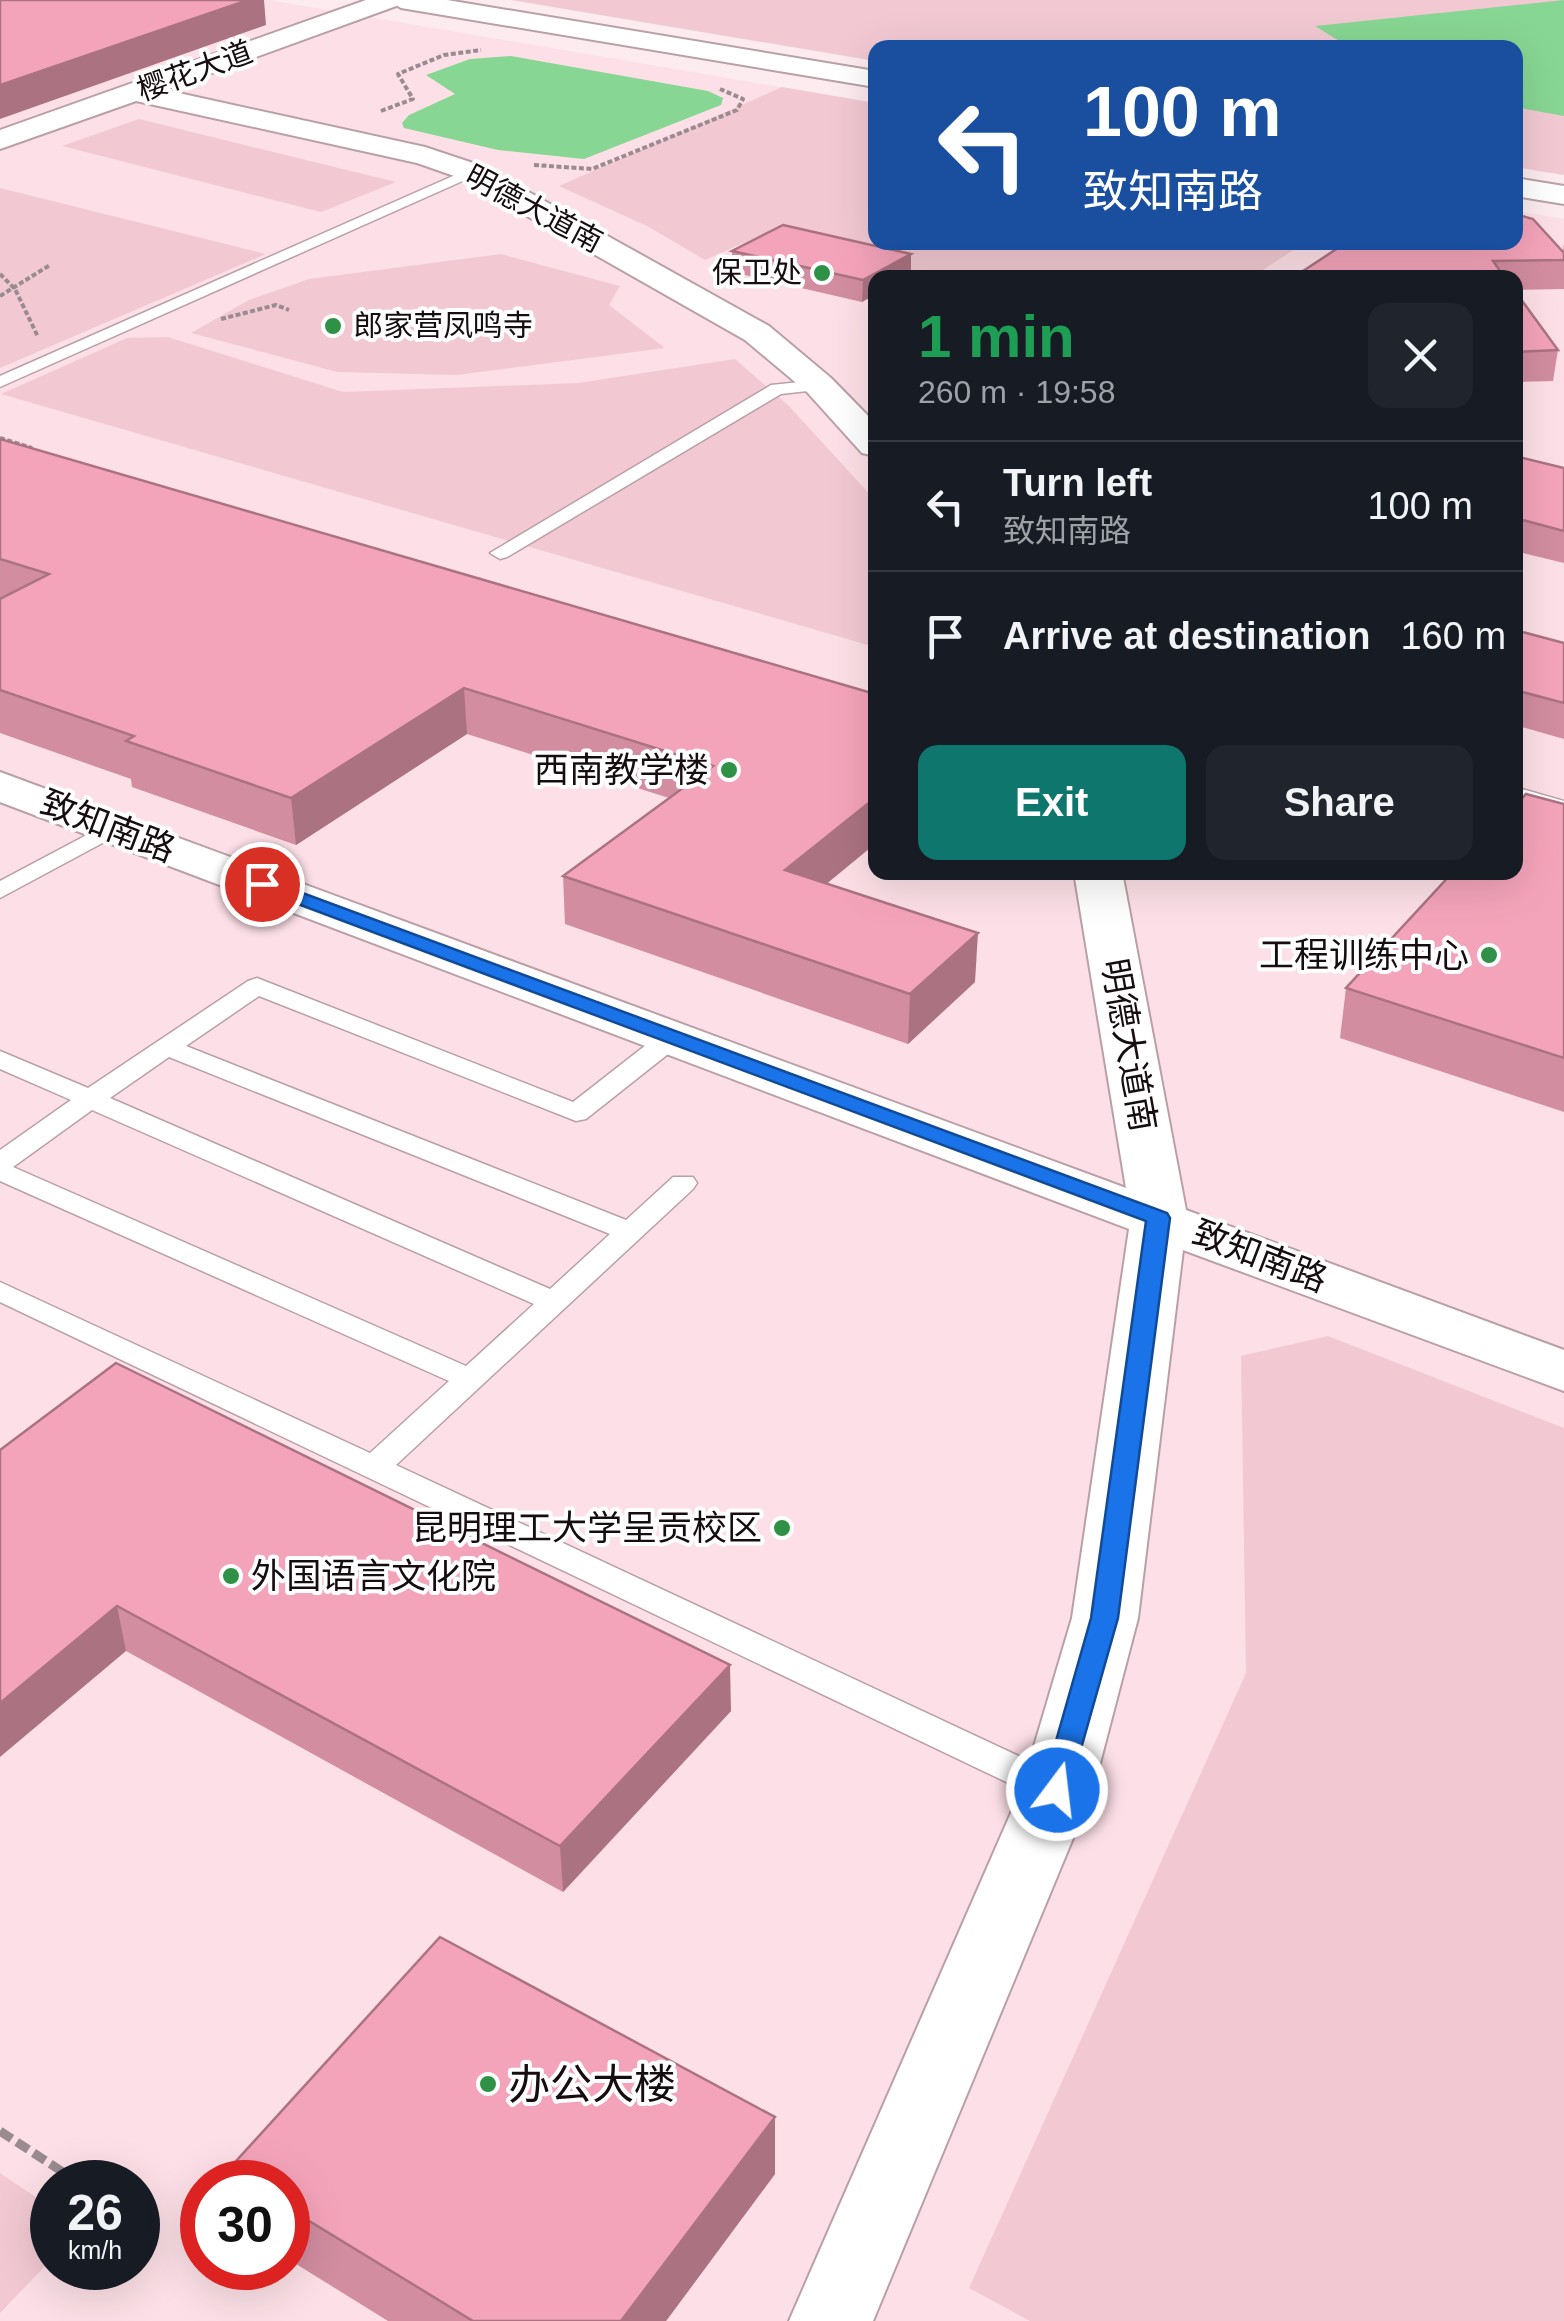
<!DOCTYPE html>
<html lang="en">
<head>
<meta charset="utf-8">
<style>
	:root { --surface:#171b24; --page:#20242c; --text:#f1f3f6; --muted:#9ea1a6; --line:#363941; --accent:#0f766e }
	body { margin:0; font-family:Arial,"Noto Sans SC",sans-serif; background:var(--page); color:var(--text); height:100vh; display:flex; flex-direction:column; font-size:38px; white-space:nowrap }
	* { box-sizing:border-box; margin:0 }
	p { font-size:32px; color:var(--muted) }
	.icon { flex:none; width:55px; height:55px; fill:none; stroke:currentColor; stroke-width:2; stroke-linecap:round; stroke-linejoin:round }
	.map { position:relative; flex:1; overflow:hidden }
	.details { position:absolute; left:868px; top:270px; width:655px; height:610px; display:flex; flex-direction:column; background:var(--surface); border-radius:20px; box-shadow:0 10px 40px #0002 }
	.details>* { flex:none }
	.banner { position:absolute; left:868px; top:40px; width:655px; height:210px; border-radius:20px; box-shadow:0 10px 40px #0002; background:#1a4fa0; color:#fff; overflow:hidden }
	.speed { position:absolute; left:30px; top:2160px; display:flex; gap:20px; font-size:50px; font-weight:700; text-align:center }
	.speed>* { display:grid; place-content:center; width:130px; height:130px; border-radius:50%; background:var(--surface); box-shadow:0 10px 40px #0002; line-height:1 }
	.speed small { font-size:25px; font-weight:400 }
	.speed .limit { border:15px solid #d22; background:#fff; color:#111 }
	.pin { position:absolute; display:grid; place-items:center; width:85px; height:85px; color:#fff; margin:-42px; border:5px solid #fff; border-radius:50%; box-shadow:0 2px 10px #0007 }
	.me { position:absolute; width:110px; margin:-55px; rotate:15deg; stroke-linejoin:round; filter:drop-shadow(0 0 8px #0008) }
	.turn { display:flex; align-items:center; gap:35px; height:210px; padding:0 50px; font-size:45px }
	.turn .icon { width:130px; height:130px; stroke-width:2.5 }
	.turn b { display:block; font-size:70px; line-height:85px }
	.round { display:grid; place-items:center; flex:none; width:105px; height:105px; border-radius:20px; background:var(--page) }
	.overview { display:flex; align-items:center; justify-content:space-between; height:170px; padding:0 50px }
	h1 { font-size:60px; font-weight:700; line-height:75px; color:#1e9e55 }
	.button { display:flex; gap:20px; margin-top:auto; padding:20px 50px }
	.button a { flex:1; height:115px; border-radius:20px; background:var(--accent); color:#fff; font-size:40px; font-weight:700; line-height:115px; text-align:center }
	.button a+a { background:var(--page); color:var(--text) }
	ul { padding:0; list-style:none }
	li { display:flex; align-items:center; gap:30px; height:130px; padding:0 50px; border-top:2px solid var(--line) }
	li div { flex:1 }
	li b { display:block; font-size:38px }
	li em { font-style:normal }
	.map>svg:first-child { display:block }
</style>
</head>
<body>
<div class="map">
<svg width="1564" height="2321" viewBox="0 0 1564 2321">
	<rect width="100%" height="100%" fill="#fcebef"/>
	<!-- built -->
	<path fill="#fde0e7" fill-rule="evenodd" d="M0,0H269L875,103V242H1515V211L1564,219V2321H0ZM875,278H1515V872H875ZM52,2182H138V2268H52ZM202,2182H288V2268H202Z"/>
	<!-- green -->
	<g fill="#f2c9d3">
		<polygon points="511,0 1564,0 1564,175 1515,167 1515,48 875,48 875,61"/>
		<polygon points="782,87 875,103 875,242 1304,243 1252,277 930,277 755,238 705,260 649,227 559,186"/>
		<polygon points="139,119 396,182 321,212 62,146"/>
		<polygon points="0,188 266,254 0,368"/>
		<polygon points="501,254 620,286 609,305 665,348 457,375 337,372 191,333 249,300 309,279"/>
		<polygon points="168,337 343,392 578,383 735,359 788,405 875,500 875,647 1,394 127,338"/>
		<polygon points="1328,1336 1564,1428 1564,2321 1030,2321 969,2288 1246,1673 1241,1356"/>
		<polygon points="0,2173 52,2208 52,2259 0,2313"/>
	</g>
	<!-- water -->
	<g fill="#88d693">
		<polygon points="1564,0 1564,116 1515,107 1515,48 1349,47 1315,26"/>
		<polygon points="511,56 708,91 723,98 721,105 584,159 498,150 404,128 402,123 409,115 455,94 426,75 470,59"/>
	</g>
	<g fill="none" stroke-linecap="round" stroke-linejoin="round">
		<defs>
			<g id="service">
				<polygon points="471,168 476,169 476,175 0,387 0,376"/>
				<polygon points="819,380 825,381 825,389 781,394 507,557 500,559 490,553 771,385"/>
				<polygon points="1515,787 1564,801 1564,815 1515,801"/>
				<polygon points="113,821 121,823 125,828 121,833 0,898 0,881"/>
				<path d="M257,978L573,1102L664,1031H682L686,1037L682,1043L586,1119L576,1121L259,996L186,1046L626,1220L673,1177H693L697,1183L693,1189L396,1465L1070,1780L1075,1790L1070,1800L1057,1803L1044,1800L0,1302V1282L370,1453L449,1381L0,1181V1150L71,1100L0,1069V1051L88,1088L248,981ZM169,1057L610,1234L550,1289L110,1098ZM92,1110L534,1304L466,1366L13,1167Z"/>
			</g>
			<g id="minor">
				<polygon points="366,0 403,0 399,5 165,90 425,147 482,166 769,326 831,378 875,423 875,456 862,453 807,392 745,340 460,178 417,163 136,101 0,149 0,130"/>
				<polygon points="0,772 1126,1188 1074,872 1122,872 1186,1210 1564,1350 1564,1391 1183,1250 1138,1618 1093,1790 873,2321 789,2321 1021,1790 1072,1618 1129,1229 0,802"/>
			</g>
			<g id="tertiary">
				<polygon points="388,0 447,0 875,71 875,87 401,8"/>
				<polygon points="1515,178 1564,186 1564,204 1515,196"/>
			</g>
		</defs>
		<!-- service casing -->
		<use href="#service" stroke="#baa0a6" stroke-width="3"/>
		<!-- minor casing -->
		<use href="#minor" stroke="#baa0a6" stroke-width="4"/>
		<!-- tertiary casing -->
		<use href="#tertiary" stroke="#baa0a6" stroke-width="4"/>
		<!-- path-far1 -->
		<g stroke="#998b8f" stroke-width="4" stroke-dasharray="5 2.5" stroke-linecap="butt">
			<polyline points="381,111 413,99 398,74 444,55 481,50"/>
			<polyline points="534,165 592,169 737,110 743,99 720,89"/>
			<polyline points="0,274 15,289 38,337"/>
			<polyline points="0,296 50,265"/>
			<polyline points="221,319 276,305 289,310"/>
			<polyline points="0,438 32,448"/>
		</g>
		<!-- path -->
		<polyline stroke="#998b8f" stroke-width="9" stroke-dasharray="14 6" stroke-linecap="butt" points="0,2131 78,2182"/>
		<!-- service -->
		<use href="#service" fill="#fff" fill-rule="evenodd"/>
		<!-- minor -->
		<use href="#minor" fill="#fff" fill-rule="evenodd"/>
		<!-- tertiary -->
		<use href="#tertiary" fill="#fff" fill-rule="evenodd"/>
	</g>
	<!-- wall -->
	<g fill="#d28da0">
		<polygon points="1564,243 1564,289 1515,290 1515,278 1294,278 1563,251"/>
		<polygon points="732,251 911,254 911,275 906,278 875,278 862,302 732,272"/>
		<polygon points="1515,291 1558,350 1553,381 1515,382"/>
		<polygon points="0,439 875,694 827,884 975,982 908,1044 565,924 563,876 669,798 467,734 296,845 132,787 131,779 0,733"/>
		<polygon points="1515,456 1564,468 1564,563 1515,551"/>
		<polygon points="1515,630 1564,643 1564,739 1515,725"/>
		<polygon points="1564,804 1564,1112 1340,1038 1346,988"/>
		<polygon points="0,1450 731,1711 563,1892 126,1651"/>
		<polygon points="227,2171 775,2174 666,2321 388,2321 288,2259 288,2182 229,2182"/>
	</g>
	<!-- shaded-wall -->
	<g fill="#ab7382">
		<polygon points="248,0 264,0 266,25 0,119 0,85"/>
		<polygon points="911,254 911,275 906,278 875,278 875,295 862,302 863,280"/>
		<polygon points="464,688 467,734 296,845 291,798"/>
		<polygon points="875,798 875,844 785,918 785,870"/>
		<polygon points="978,933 975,982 908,1044 910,994"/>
		<polygon points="117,1606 126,1651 0,1757 0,1703"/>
		<polygon points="730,1665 731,1711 563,1892 560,1846"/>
		<polygon points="775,2117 775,2174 666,2321 621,2321"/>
	</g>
	<!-- building -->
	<g fill="#f4a4ba" stroke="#ab7382" stroke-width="2.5">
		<polygon points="0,0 248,0 0,85"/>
		<polygon points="1515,214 1533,219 1564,253 1564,260 1493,261 1505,278 1294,277 1347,242 1515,242"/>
		<polygon points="783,225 911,254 863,280 732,251"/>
		<polygon points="1515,291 1558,350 1515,352"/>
		<polygon points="0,439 875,694 875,798 785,870 978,933 910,994 563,876 713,766 464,688 291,798 126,741 134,736 0,690 0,599 49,574 0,559"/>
		<polygon points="1515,456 1564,468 1564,531 1515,518"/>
		<polygon points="1515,630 1564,643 1564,703 1515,690"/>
		<polygon points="1526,794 1564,804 1564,1058 1346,988 1453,872 1515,872 1515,806"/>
		<polygon points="116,1363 730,1665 560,1846 117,1606 0,1703 0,1450"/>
		<polygon points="440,1937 775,2117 621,2321 473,2321 288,2208 288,2182 246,2182 227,2171"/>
	</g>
	<!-- route -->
	<polygon fill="#1a73e8" stroke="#114b97" stroke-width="2.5" points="262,878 1167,1213 1170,1218 1118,1618 1067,1798 1057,1801 1047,1798 1042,1790 1091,1618 1146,1221 255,888 255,880"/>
	<!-- markers -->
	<g fill="#2f9146" stroke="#fff" stroke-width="4">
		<circle cx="822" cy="273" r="10"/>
		<circle cx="333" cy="326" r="10"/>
		<circle cx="729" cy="770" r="10"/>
		<circle cx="1489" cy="955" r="10"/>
		<circle cx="782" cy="1528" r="10"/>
		<circle cx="231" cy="1576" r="10"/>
		<circle cx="488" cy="2084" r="10"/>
	</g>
	<g text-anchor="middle" stroke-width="8" stroke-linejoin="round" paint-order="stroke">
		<!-- far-street labels -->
		<g font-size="30" fill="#160d10" stroke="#fff">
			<text transform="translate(195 71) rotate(-20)" y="10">樱花大道</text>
			<text transform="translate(534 209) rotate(28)" y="10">明德大道南</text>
		</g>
		<!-- far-poi labels -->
		<g font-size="30" fill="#160d10" stroke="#fff" text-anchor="end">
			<text x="802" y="283">保卫处</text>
			<text x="353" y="336" text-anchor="start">郎家营凤鸣寺</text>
		</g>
		<!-- poi labels -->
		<g font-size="35" fill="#160d10" stroke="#fff" text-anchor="end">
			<text x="709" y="782">西南教学楼</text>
			<text x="1469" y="967">工程训练中心</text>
			<text x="762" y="1540">昆明理工大学呈贡校区</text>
			<text x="251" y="1588" text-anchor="start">外国语言文化院</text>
		</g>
		<!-- street labels -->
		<g font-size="35" fill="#160d10" stroke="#fff">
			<text transform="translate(108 826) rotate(21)" y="12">致知南路</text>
			<text transform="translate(1129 1045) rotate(80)" y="12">明德大道南</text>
			<text transform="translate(1260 1256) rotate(21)" y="12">致知南路</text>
		</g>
		<!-- near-poi labels -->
		<g font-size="42" fill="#160d10" stroke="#fff" text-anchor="start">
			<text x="508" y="2099">办公大楼</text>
		</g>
	</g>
</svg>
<div class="speed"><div>26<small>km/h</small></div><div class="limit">30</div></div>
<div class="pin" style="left:262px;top:884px;background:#d93025"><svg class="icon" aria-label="arrive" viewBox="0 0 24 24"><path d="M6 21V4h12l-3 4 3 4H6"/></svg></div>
<svg class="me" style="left:1057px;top:1790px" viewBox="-20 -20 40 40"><circle r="17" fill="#1a73e8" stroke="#fff" stroke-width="3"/><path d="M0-11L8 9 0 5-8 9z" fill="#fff"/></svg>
<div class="banner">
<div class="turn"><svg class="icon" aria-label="left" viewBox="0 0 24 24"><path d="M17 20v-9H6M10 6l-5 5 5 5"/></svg><div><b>100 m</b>致知南路</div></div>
</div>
<section class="details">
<div class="overview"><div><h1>1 min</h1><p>260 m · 19:58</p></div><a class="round"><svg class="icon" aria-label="close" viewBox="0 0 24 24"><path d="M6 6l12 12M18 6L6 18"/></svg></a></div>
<ul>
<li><svg class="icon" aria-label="left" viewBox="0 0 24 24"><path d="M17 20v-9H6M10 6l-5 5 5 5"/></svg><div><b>Turn left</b><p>致知南路</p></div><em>100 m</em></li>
<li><svg class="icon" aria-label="arrive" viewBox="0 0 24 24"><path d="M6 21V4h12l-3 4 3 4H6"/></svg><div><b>Arrive at destination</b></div><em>160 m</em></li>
</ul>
<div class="button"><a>Exit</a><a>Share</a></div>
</section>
</div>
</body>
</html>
